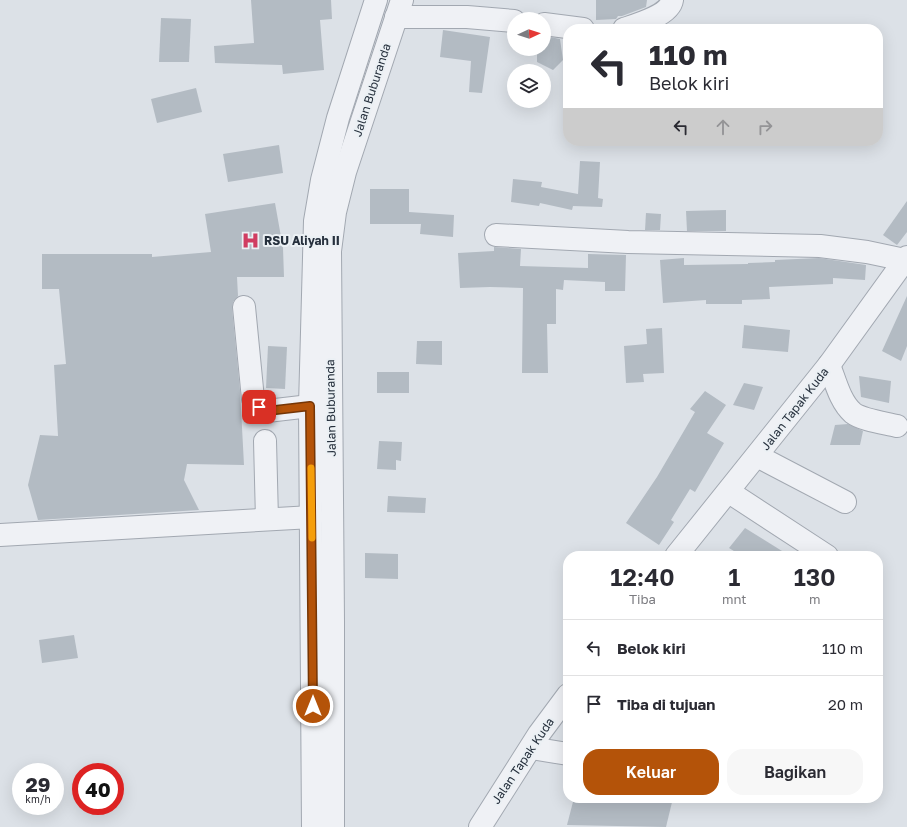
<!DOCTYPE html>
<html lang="id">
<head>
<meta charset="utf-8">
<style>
	:root { --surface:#fff; --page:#f7f7f7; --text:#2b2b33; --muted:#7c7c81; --line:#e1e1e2; --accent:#b45309 }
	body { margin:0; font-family:"Golos Text",sans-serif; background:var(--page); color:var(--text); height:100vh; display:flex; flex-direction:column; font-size:15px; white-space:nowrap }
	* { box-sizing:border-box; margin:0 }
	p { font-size:13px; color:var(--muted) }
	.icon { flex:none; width:22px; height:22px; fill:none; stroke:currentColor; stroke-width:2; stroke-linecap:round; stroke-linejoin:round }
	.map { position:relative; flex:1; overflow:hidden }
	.side { position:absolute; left:563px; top:551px; width:320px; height:252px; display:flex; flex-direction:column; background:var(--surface); border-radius:16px; box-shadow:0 4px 16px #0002 }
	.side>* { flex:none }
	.top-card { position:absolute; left:563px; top:24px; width:320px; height:122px; border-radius:16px; box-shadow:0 4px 16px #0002; background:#fff; color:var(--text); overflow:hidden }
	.needle { width:26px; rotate:86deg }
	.buttons { position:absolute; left:507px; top:12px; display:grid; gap:8px }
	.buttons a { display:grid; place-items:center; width:44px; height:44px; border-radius:50%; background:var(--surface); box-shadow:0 4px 16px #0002; font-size:20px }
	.speed { position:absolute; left:12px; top:763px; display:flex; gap:8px; font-size:20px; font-weight:700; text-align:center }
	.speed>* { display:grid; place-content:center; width:52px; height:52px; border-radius:50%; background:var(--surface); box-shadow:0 4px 16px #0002; line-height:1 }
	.speed small { font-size:10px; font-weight:400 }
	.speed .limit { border:6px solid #d22; background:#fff; color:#111 }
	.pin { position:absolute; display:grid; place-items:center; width:34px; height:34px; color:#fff; margin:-17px; border-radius:8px; box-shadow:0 2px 6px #0006 }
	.me { position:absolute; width:44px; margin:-22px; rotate:0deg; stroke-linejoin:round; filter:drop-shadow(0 0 3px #0008) }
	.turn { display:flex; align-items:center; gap:14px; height:84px; padding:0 20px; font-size:18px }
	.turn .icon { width:52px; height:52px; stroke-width:2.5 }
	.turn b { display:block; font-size:28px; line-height:34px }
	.lanes { display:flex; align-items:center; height:38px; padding:0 20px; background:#0003; justify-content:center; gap:20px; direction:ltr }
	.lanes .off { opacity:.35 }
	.eta { display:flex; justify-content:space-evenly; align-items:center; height:68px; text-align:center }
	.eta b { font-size:24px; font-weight:600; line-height:28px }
	.primary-button { display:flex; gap:8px; margin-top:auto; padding:8px 20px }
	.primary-button a { flex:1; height:46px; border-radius:16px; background:var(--accent); color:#fff; font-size:16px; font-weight:600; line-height:46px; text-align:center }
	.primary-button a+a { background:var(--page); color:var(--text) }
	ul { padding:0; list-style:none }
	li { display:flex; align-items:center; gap:12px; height:56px; padding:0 20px; border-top:1px solid var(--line) }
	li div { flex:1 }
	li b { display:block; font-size:15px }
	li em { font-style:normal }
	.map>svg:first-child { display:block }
</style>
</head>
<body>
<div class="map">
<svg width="907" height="827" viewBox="0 0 907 827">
	<rect width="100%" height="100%" fill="#dce1e7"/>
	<!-- building -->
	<g fill="#b3bbc3">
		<polygon points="251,0 331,0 332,19 320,20 324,70 283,74 282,65 215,63 214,46 254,43"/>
		<polygon points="596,0 647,0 646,7 622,16 618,16 616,19 596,20"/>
		<polygon points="161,18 191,19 189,62 159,62"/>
		<polygon points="443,30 490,37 482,93 469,92 471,61 440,57"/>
		<polygon points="550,37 560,39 563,60 553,70 537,62 537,49 544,49 544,38"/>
		<polygon points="196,88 202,112 157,123 151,99"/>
		<polygon points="279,145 283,173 228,182 223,154"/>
		<polygon points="580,161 600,162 598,198 603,199 602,207 573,206 572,210 540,203 539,206 511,202 513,179 542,182 541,187 578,194"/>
		<polygon points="370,189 409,189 409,212 454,215 453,237 420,234 421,224 370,224"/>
		<polygon points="907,201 907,232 897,245 883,235"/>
		<polygon points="275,203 283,248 284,277 237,277 238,296 233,302 232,308 240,390 244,465 187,464 184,480 199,510 38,520 28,485 40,435 58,436 54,365 66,364 59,289 42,289 42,254 152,254 152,257 211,252 205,214"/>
		<polygon points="726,210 726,231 687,231 686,211"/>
		<polygon points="646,213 661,214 660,230 645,230"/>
		<polygon points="494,247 521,249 520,266 588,268 588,254 626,255 625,291 605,291 605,282 564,280 563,290 556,289 556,324 547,324 548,373 522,373 523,288 490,287 460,288 458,253 494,251"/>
		<polygon points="684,258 684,265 748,264 748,263 775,262 775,260 819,258 866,265 865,280 833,278 833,284 769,287 770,299 742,300 742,304 706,304 706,300 663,303 660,260"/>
		<polygon points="907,296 907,346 901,361 882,351"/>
		<polygon points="744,325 790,330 788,352 742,348"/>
		<polygon points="662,328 664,373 643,374 644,382 626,383 624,346 647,344 646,329"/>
		<polygon points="417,341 442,341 442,365 416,364"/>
		<polygon points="268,346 287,347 285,389 266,388"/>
		<rect x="377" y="372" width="32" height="21"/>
		<polygon points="859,376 891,381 889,403 861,397"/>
		<polygon points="744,383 763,387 754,410 733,405"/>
		<polygon points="705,391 726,405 707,433 724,443 695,492 690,489 671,520 674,522 659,545 626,523 657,477 695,412 690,409"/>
		<polygon points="848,424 863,431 860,445 830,445 835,425"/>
		<polygon points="379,441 402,442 401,461 396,460 396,470 377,469"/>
		<polygon points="388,496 426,498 425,513 387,512"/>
		<polygon points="745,528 790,556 742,556 729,548"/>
		<polygon points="365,553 398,554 398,579 365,578"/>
		<polygon points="74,635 78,658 42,663 39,640"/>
		<polygon points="574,798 673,798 666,827 567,825"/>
	</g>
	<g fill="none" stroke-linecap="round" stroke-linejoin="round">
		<defs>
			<g id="minor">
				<polyline points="396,17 467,17 514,21"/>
				<polyline points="544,24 583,29"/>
				<path d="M624,29C636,25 670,15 672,0"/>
				<polyline points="496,235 628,242 820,246 867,252 905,260"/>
				<polyline points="244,307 253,399 259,407 267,411 310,406"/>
				<path d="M829,365C835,380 840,402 853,413C862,420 885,423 897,426"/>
				<polyline points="265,441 267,519"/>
				<polyline points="757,456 845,502"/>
				<polyline points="729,492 827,556"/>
				<polyline points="0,535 312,517"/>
				<polyline points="676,556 829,365 907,257"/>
				<polyline points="531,748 568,754"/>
				<polyline points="313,827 310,406 315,221 322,180 338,118 376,0"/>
				<polyline points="333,827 333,621 330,251 335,212 345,172 402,0"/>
				<polyline points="480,827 539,734 568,695"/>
			</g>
		</defs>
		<!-- minor casing -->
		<use href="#minor" stroke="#a2a8b1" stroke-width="24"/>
		<!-- minor -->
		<use href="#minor" stroke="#eff1f5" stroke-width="22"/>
	</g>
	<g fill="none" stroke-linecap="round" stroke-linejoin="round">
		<defs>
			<polyline id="route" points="259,407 267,411 310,406 313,706"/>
		</defs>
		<!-- route casing -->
		<use href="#route" stroke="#753606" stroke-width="10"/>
		<!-- route -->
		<use href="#route" stroke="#b45309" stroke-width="7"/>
		<!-- slow -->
		<polyline stroke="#f59e0b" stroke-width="7" points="311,468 312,538"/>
	</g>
	<!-- icons -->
	<defs>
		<symbol id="hospital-bare" viewBox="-9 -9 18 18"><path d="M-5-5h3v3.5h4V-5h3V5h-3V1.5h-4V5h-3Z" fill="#d03d61" stroke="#ebf0f4" stroke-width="2.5" paint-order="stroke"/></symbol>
	</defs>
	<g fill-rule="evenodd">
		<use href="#hospital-bare" x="238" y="228" width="25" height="25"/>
	</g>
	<g text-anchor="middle" stroke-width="4" stroke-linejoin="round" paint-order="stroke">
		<!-- street labels -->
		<g font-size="12" fill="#26303d" stroke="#ebf0f4">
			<text transform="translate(372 90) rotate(-72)" y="4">Jalan Buburanda</text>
			<text transform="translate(331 408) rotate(-91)" y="4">Jalan Buburanda</text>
			<text transform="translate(795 409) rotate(-52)" y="4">Jalan Tapak Kuda</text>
			<text transform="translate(523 761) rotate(-56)" y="4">Jalan Tapak Kuda</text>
		</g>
		<!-- poi labels -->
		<g font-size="12" font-weight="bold" fill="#26303d" stroke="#ebf0f4" text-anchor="start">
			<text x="264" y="245">RSU Aliyah II</text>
		</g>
	</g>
</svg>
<div class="buttons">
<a><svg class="needle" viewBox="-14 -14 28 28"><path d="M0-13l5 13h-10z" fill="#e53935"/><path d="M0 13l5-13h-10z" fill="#7c7c81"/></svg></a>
<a><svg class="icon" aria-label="layers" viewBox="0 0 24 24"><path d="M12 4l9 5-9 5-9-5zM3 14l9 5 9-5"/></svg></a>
</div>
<div class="speed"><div>29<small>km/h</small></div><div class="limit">40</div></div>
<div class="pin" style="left:259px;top:407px;background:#d93025"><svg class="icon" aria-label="arrive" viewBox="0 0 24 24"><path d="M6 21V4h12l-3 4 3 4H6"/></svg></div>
<svg class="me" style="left:313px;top:706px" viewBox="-20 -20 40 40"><circle r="17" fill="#b45309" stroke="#fff" stroke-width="3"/><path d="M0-11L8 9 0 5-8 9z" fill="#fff"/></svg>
<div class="top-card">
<div class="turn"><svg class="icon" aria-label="left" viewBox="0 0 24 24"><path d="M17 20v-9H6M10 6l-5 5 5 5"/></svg><div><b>110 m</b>Belok kiri</div></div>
<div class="lanes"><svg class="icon" aria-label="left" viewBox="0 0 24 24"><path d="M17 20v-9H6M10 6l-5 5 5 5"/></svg><svg class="icon off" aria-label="ahead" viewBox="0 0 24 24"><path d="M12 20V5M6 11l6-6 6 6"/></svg><svg class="icon off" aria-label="right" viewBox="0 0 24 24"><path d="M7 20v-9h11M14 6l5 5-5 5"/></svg></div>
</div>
<section class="side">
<div class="eta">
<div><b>12:40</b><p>Tiba</p></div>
<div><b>1</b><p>mnt</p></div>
<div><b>130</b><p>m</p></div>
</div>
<ul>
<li><svg class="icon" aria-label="left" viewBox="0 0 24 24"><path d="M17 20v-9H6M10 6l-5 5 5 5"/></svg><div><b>Belok kiri</b></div><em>110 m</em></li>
<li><svg class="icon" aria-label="arrive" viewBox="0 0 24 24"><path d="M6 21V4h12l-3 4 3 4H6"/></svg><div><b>Tiba di tujuan</b></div><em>20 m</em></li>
</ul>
<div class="primary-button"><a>Keluar</a><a>Bagikan</a></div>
</section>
</div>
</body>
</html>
